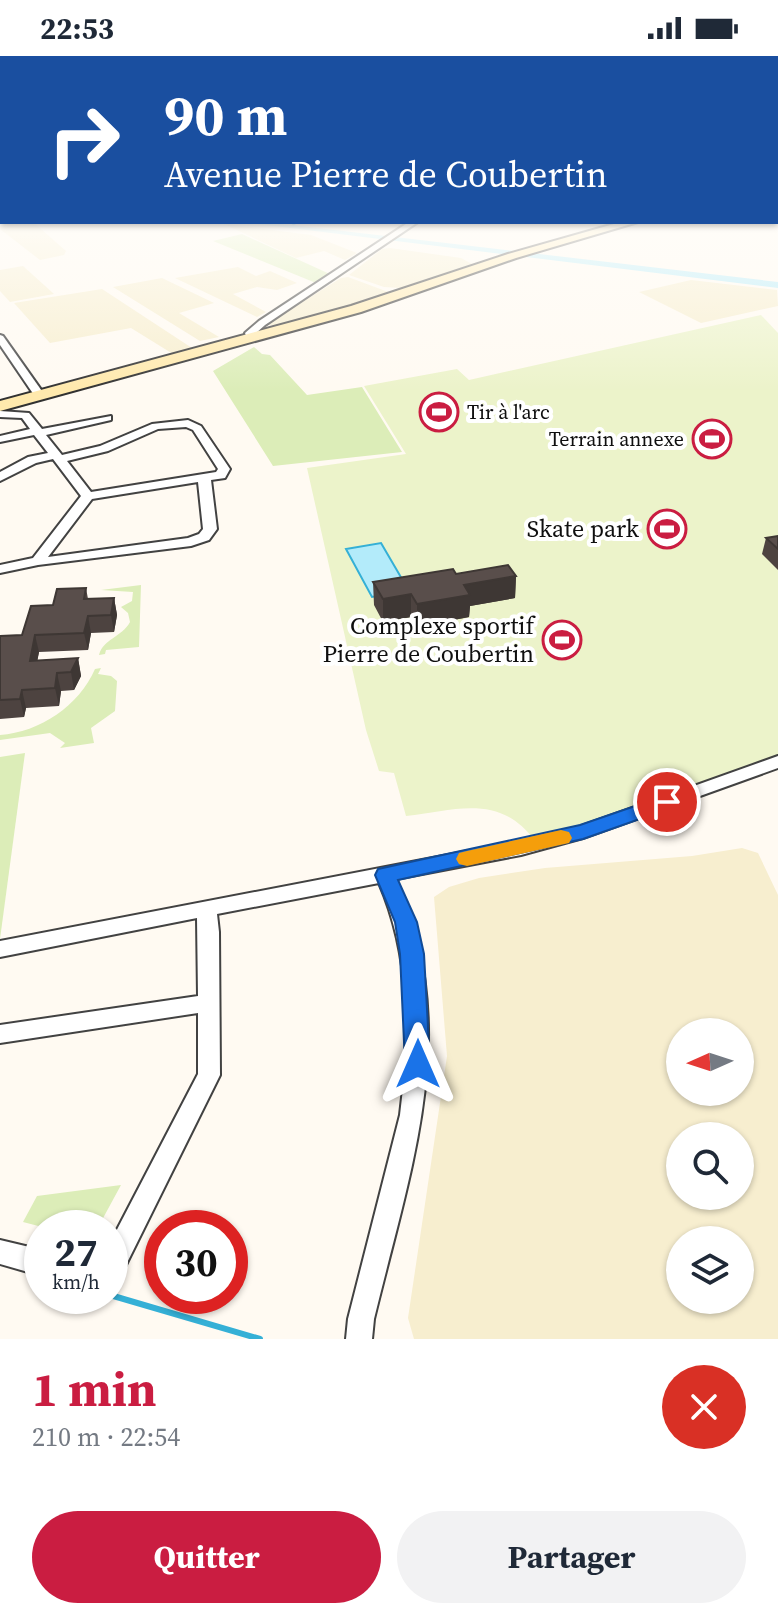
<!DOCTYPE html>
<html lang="fr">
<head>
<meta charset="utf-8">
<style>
	:root { --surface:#fff; --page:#f2f2f3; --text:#1f2937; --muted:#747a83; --accent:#ca1d41 }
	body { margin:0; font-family:"Source Serif 4",serif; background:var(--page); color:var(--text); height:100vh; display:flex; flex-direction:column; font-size:30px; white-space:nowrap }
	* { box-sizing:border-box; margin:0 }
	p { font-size:26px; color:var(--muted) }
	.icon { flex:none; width:44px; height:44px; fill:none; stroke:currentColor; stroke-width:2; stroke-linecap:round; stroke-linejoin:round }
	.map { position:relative; height:1283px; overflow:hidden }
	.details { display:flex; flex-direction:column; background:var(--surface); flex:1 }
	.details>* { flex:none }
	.hud { position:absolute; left:0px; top:0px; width:778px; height:168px; box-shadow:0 2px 6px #0004; background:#1a4fa0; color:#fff; overflow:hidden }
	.needle { width:52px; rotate:267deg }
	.fabs { position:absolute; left:666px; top:962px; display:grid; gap:16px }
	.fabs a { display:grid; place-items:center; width:88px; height:88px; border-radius:50%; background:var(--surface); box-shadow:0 2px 6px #0004; font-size:40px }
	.speed { position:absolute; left:24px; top:1154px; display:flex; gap:16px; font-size:40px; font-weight:700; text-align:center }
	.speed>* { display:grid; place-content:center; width:104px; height:104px; border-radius:50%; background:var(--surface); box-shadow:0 2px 6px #0004; line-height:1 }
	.speed small { font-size:20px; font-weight:400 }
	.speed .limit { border:12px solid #d22; background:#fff; color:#111 }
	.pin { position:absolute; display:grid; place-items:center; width:68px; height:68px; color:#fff; margin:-34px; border:4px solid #fff; border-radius:50%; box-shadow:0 2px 8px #0007 }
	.me { position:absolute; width:88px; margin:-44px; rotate:0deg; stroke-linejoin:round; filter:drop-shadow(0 0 6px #0008) }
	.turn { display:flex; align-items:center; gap:28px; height:168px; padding:0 32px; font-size:36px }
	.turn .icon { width:104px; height:104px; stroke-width:2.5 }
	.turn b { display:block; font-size:56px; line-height:68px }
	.round { display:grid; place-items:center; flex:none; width:84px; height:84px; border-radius:42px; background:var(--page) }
	.summary { display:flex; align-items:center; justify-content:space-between; height:136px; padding:0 32px }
	h1 { font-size:48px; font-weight:700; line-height:60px; color:var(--accent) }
	.primary-button { display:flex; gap:16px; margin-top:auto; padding:16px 32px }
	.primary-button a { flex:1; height:92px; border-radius:48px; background:var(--accent); color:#fff; font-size:32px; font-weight:700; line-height:92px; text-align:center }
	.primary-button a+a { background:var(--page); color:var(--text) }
	.status { display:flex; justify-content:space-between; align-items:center; height:56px; padding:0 40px; background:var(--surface); direction:ltr }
	.status svg { height:22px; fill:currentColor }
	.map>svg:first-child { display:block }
</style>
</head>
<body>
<div class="status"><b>22:53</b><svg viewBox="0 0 49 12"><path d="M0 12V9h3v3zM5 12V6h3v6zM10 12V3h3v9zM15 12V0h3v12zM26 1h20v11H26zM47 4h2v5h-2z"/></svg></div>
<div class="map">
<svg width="778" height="1283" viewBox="0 0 778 1283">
	<rect width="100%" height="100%" fill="#fffaf2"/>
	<!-- farmland -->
	<g fill="#f7eecf" fill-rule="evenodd">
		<polygon points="7,166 33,166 66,195 64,199 40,204 0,173 0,168"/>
		<polygon points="224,168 311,179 357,197 345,204 324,195 296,202"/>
		<polygon points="390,192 461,202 472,208 401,232 384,231 349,219 382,193"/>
		<polygon points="23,210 54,238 10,246 0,235 0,214"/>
		<polygon points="238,211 256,220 270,215 297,227 277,234 257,231 233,238 266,256 257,261 175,222"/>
		<polygon points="348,221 391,237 277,271 267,268 341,222"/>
		<polygon points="162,222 214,247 179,257 219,281 200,285 113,231"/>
		<polygon points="691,224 777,234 778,250 701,267 639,236"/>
		<polygon points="102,233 192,292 173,298 131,272 50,287 14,247"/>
		<path d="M742,792L758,797L778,839V1283H414L408,1262L447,1000L434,841L449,831L479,822L545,812L692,800ZM680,976H740V1036H680ZM680,1080H740V1140H680ZM680,1184H740V1244H680Z"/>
	</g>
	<!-- green -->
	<g fill="#dcedb8">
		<polygon points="242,178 332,219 316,227 213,185"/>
		<polygon points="254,291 262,298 270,299 307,339 362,331 402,396 273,410 213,315"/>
		<path d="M141,529L139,591L106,594L105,598L99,599C103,583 122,581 130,566L128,557L121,551L132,545L133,536L101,534Z"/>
		<path d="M101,612L98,618L111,620L117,625L115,655L91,672L94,687L60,692L65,687L50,677L0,684V679C40,676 79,650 95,613Z"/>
		<polygon points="25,697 0,883 0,701"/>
		<polygon points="121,1129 102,1164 86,1159 78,1172 46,1172 23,1166 37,1140"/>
	</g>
	<!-- pitch -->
	<path fill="#ecf3ca" d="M761,259L778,277V703L584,771L535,785C500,737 456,754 406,760L394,717L379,715L366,674L307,412L406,398L364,330L457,313L469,324Z"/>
	<!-- water -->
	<polygon fill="#b3ebfa" stroke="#35b0d6" stroke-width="2" points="381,487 409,535 372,541 346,493"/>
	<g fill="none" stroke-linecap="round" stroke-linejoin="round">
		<!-- stream-far1 -->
		<polyline stroke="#35b0d6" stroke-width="2" points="290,171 296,167"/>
		<!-- stream -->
		<polyline stroke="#35b0d6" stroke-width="6" points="110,1239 260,1283"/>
		<!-- canal -->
		<g fill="#b3ebfa" fill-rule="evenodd">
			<rect x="0" y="161" width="2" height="4"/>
			<polygon points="242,166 266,166 778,226 778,232"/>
		</g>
		<defs>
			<g id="minor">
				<polygon points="409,166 418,166 265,269 255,278 254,285 248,285 245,277 259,265"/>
				<polygon points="0,279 3,280 44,338 44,342 36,342 0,289"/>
				<path d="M0,355L29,357L42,373L111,360V364L46,379L62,399L100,390L152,368L188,364L201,370L230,413L225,422L211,424L217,473L209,484L191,490L38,509L0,517V509L33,502L81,440L53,403L36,407L0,425V416L28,401L48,397L34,379L0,386V380L30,373L22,362L0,361ZM186,371L193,374L218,413L216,416L91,436L67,405L108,395L158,373ZM198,426L203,473L199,478L188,482L48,501L92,443Z"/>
				<path d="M778,700V712L583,782L521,799L396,823C463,972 410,1114 374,1263L372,1283H346L348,1263L400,1059C410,980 411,901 379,827L217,858L219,876L220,1019L119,1223L110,1227V1187L198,1018V957L0,987V969L198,940L197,862L0,901V885L521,785L579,771Z"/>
				<polygon points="0,1184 42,1194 42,1220 0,1208"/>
			</g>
			<polygon id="secondary" points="621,166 638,166 516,202 361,256 0,355 0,345 351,250 508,198"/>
		</defs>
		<!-- minor casing -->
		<use href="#minor" stroke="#424242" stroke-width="4"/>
		<!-- secondary casing -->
		<use href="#secondary" stroke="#313131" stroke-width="4"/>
		<!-- minor -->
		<use href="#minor" fill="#fff" fill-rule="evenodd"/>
		<!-- secondary -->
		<use href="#secondary" fill="#ffe9ad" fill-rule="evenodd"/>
	</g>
	<!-- wall -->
	<g fill="#4d4340">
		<polygon points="778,480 778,514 762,498 766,482"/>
		<polygon points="456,518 516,520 515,542 470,550 469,561 417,571 411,561 383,566 374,549 373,526"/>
		<polygon points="86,532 88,543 114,542 117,559 114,576 91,577 88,594 39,596 37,605 78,602 81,620 74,634 61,635 59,650 26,652 24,661 0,663 0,580 22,579 53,549"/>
	</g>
	<!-- shaded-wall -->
	<g fill="#3e3734">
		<polygon points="516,520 515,542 470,550 469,561 417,571 417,548 464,529"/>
		<polygon points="411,538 411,561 383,566 383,543"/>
		<polygon points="114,542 117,559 114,576 111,559"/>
		<polygon points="88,560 91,577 88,594 84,577"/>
		<polygon points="35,579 39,596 34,623 30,605"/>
		<polygon points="78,602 81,620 74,634 71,616"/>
		<polygon points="57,617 61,635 59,650 55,632"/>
		<polygon points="22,634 26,652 24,661 20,643"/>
	</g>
	<!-- building -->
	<g fill="#594e4b" stroke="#3e3734" stroke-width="2">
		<polygon points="778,480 778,493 766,482"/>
		<polygon points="508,509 516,520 464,529 470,539 417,548 411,538 383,543 373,526 453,513 456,518"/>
		<polygon points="86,532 84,543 114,542 111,559 88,560 84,577 35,579 30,605 78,602 71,616 57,617 55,632 22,634 20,643 0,644 0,580 22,579 31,550 53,549 57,533"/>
	</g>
	<!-- sky -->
	<linearGradient id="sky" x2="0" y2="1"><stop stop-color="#93caef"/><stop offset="0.46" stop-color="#fffdf9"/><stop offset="1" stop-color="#fffdf9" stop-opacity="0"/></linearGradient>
	<rect width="778" height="335" fill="url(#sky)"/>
	<!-- route -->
	<polygon fill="#1a73e8" stroke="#114b97" stroke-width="2" points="667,739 677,746 674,751 583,783 398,824 417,866 424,898 430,1008 427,1016 418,1019 409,1016 405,1008 400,898 395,866 375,819 378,813 580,769"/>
	<!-- slow -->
	<polygon fill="#f59e0b" points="561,774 569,776 572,782 569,787 467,810 459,808 456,803 459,797 467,795"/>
	<!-- icons -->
	<defs>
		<symbol id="stadium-ring" viewBox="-11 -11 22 22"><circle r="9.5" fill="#fff" stroke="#ca1d41" stroke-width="1.5"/><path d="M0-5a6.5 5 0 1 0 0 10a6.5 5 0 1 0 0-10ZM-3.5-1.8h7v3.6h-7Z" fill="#ca1d41"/></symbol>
	</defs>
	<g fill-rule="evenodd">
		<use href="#stadium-ring" x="417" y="334" width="44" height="44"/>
		<use href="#stadium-ring" x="690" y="361" width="44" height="44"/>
		<use href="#stadium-ring" x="645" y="451" width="44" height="44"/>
		<use href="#stadium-ring" x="540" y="562" width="44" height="44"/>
	</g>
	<g text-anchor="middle" stroke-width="8" stroke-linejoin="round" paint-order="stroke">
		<!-- far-poi labels -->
		<g font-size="20" fill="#0f0f0f" stroke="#fff" text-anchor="start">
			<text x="467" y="363">Tir à l'arc</text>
			<text x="684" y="390" text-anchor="end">Terrain annexe</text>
		</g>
		<!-- poi labels -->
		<g font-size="24" fill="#0f0f0f" stroke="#fff" text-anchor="end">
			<text x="639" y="481">Skate park</text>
			<text x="534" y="578">Complexe sportif<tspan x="534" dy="28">Pierre de Coubertin</tspan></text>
		</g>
	</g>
</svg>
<div class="fabs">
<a><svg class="needle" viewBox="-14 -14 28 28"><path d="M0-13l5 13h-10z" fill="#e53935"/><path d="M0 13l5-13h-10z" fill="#747a83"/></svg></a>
<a><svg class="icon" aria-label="search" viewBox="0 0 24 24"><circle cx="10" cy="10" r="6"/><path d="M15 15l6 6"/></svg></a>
<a><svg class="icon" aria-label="layers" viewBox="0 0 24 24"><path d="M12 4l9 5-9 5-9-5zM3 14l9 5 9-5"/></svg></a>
</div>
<div class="speed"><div>27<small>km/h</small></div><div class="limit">30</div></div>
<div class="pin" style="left:667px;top:746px;background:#d93025"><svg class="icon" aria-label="arrive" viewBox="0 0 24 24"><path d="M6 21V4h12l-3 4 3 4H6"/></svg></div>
<svg class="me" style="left:418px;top:1008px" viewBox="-20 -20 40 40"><path d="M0-17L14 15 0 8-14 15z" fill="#1a73e8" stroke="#fff" stroke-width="4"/></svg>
<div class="hud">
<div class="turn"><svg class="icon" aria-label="right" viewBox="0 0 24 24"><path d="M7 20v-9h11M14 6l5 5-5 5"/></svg><div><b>90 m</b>Avenue Pierre de Coubertin</div></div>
</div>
</div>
<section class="details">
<div class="summary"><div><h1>1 min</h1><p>210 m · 22:54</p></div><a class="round" style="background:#d93025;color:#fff"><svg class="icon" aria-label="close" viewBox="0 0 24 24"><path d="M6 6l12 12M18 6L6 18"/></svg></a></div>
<div class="primary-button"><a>Quitter</a><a>Partager</a></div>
</section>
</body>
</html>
